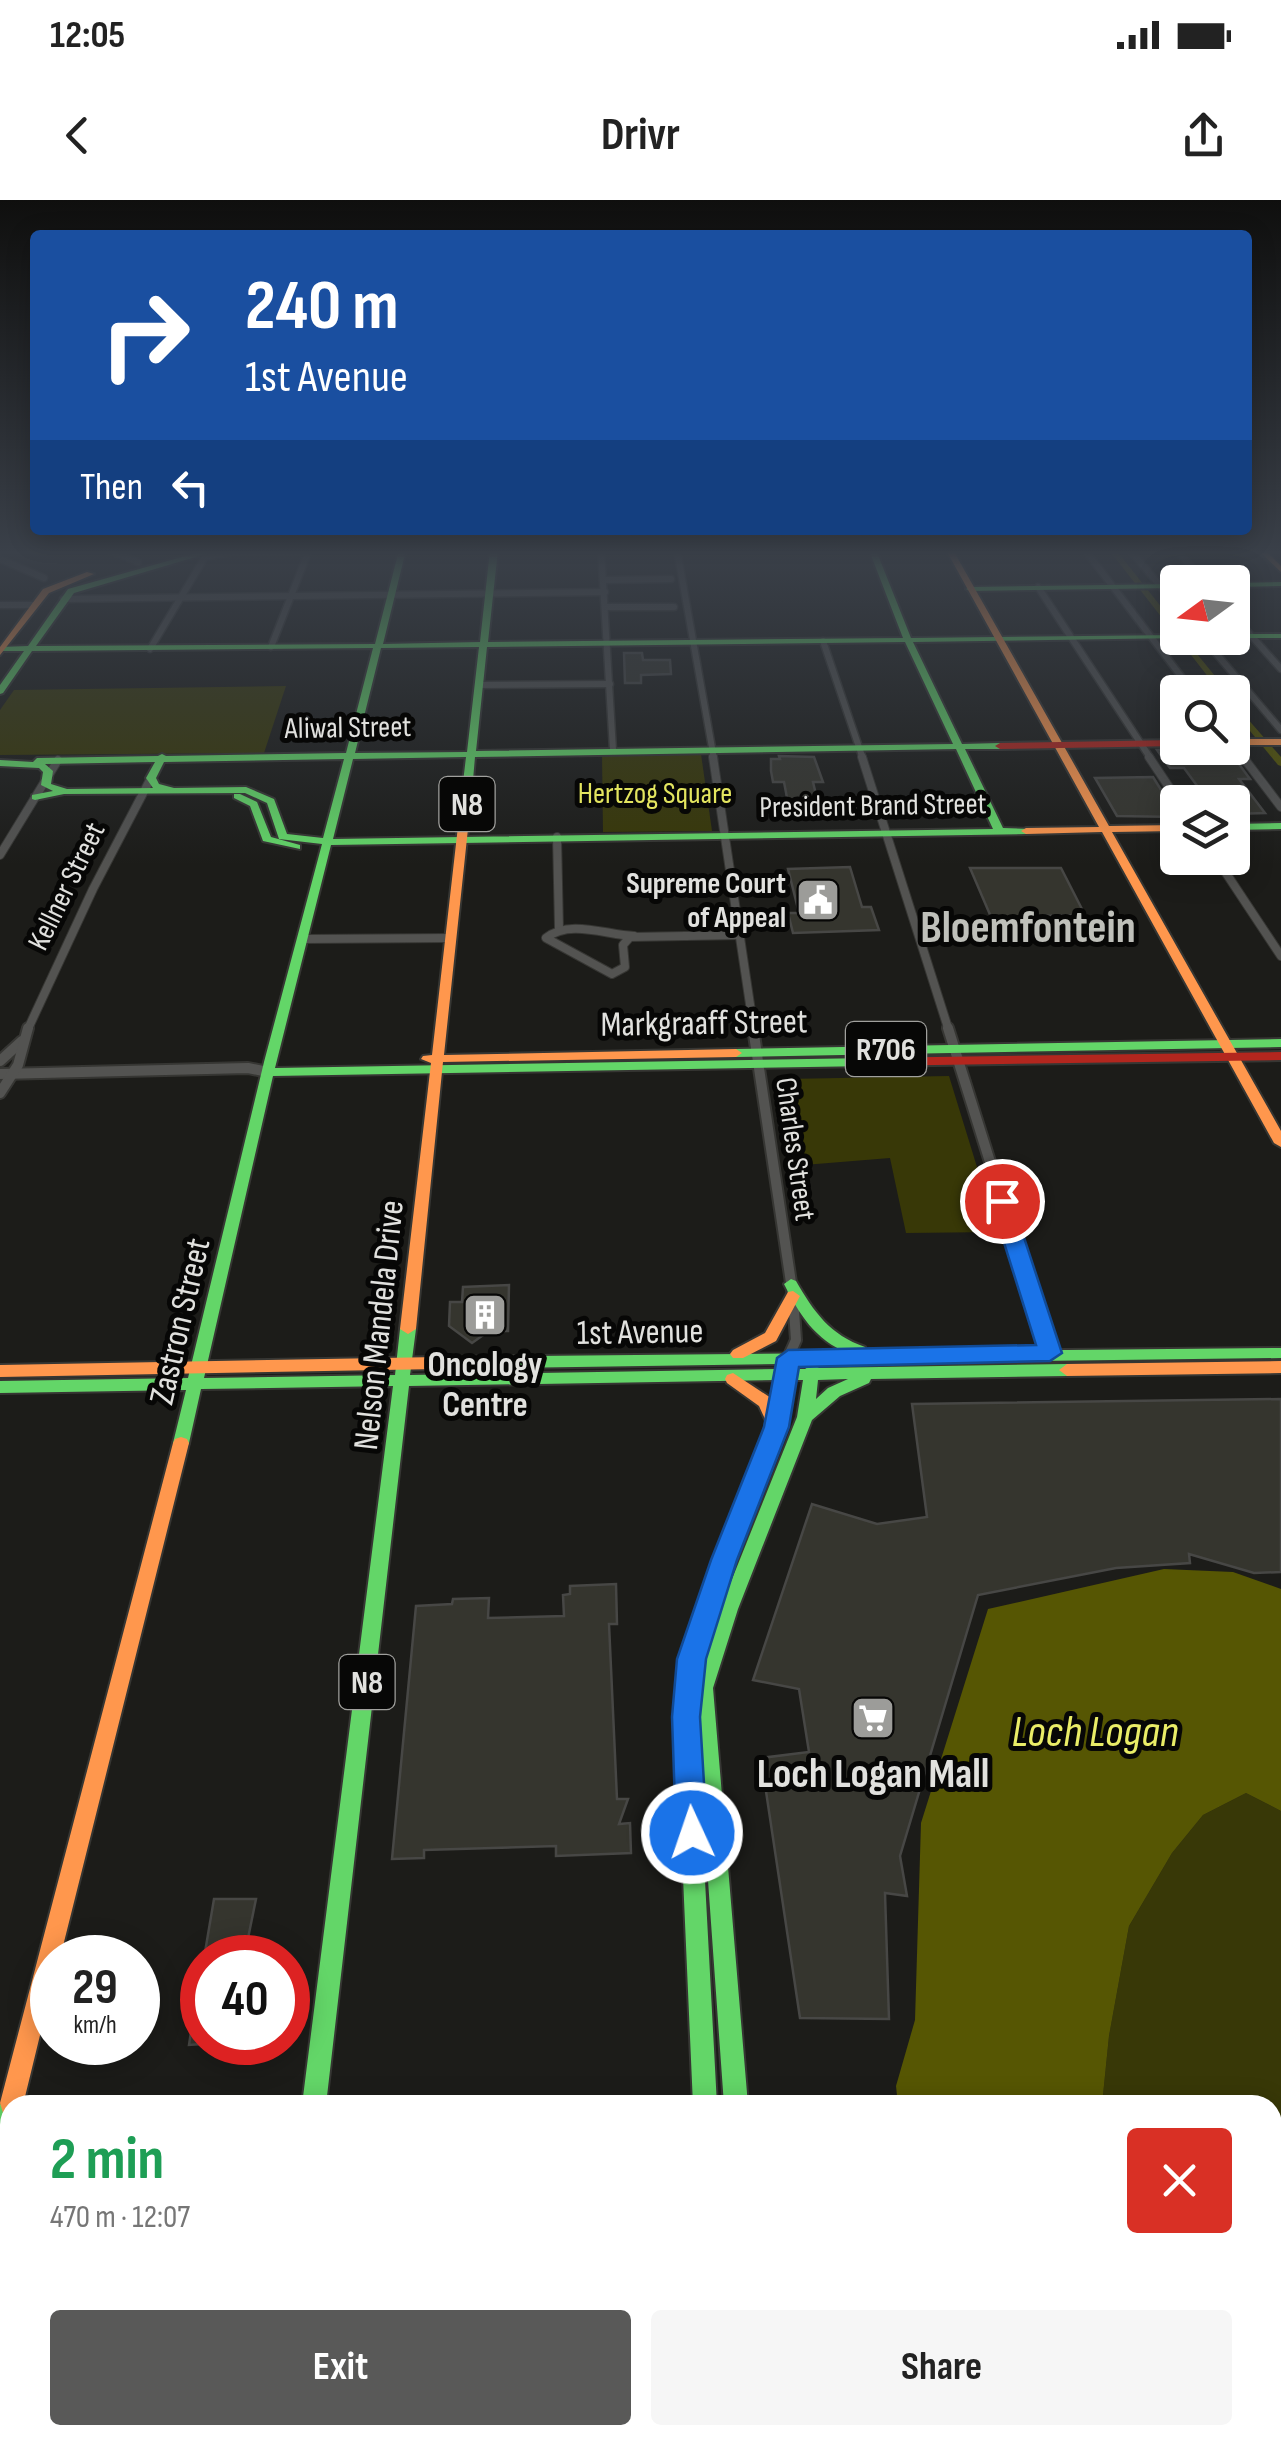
<!DOCTYPE html>
<html lang="en">
<head>
<meta charset="utf-8">
<style>
	:root { --surface:#fff; --page:#f6f6f6; --text:#222; --muted:#767676; --accent:#595958 }
	body { margin:0; font-family:"Sofia Sans Condensed",sans-serif; background:var(--page); color:var(--text); height:100vh; display:flex; flex-direction:column; font-size:38px; white-space:nowrap }
	* { box-sizing:border-box; margin:0 }
	p { font-size:32px; color:var(--muted) }
	.icon { flex:none; width:55px; height:55px; fill:none; stroke:currentColor; stroke-width:2; stroke-linecap:round; stroke-linejoin:round }
	.map { position:relative; flex:1; overflow:hidden }
	.panel { position:absolute; left:0px; top:1895px; width:1282px; height:350px; display:flex; flex-direction:column; background:var(--surface); border-radius:30px 30px 0 0; box-shadow:0 5px 25px #0003 }
	.panel>* { flex:none }
	.guide { position:absolute; left:30px; top:30px; width:1222px; height:305px; border-radius:10px; box-shadow:0 5px 25px #0003; background:#1a4fa0; color:#fff; overflow:hidden }
	.needle { width:65px; rotate:255deg }
	.buttons { position:absolute; left:1160px; top:365px; display:grid; gap:20px }
	.buttons a { display:grid; place-items:center; width:90px; height:90px; border-radius:10px; background:var(--surface); box-shadow:0 5px 25px #0003; font-size:50px }
	.speed { position:absolute; left:30px; top:1735px; display:flex; gap:20px; font-size:50px; font-weight:700; text-align:center }
	.speed>* { display:grid; place-content:center; width:130px; height:130px; border-radius:50%; background:var(--surface); box-shadow:0 5px 25px #0003; line-height:1 }
	.speed small { font-size:25px; font-weight:400 }
	.speed .limit { border:15px solid #d22; background:#fff; color:#111 }
	.pin { position:absolute; display:grid; place-items:center; width:85px; height:85px; color:#fff; margin:-42px; border:5px solid #fff; border-radius:50%; box-shadow:0 2px 10px #0007 }
	.me { position:absolute; width:110px; margin:-55px; rotate:357deg; stroke-linejoin:round; filter:drop-shadow(0 0 8px #0008) }
	.turn { display:flex; align-items:center; gap:35px; height:210px; padding:0 50px; font-size:45px }
	.turn .icon { width:130px; height:130px; stroke-width:2.5 }
	.turn b { display:block; font-size:70px; line-height:85px }
	.then { display:flex; align-items:center; height:95px; padding:0 50px; background:#0003; gap:20px; font-size:38px }
	.round { display:grid; place-items:center; flex:none; width:105px; height:105px; border-radius:10px; background:var(--page) }
	.summary { display:flex; align-items:center; justify-content:space-between; height:170px; padding:0 50px }
	h1 { font-size:60px; font-weight:700; line-height:75px; color:#1e9e55 }
	.cta { display:flex; gap:20px; margin-top:auto; padding:20px 50px }
	.cta a { flex:1; height:115px; border-radius:10px; background:var(--accent); color:#fff; font-size:40px; font-weight:700; line-height:115px; text-align:center }
	.cta a+a { background:var(--page); color:var(--text) }
	.status { display:flex; justify-content:space-between; align-items:center; height:70px; padding:0 50px; background:var(--surface); direction:ltr }
	.status svg { height:28px; fill:currentColor }
	header { display:flex; justify-content:space-between; align-items:center; height:130px; padding:0 50px; background:var(--surface); font-size:45px; font-weight:700 }
	.map>svg:first-child { display:block }
</style>
</head>
<body>
<div class="status"><b>12:05</b><svg viewBox="0 0 49 12"><path d="M0 12V9h3v3zM5 12V6h3v6zM10 12V3h3v9zM15 12V0h3v12zM26 1h20v11H26zM47 4h2v5h-2z"/></svg></div>
<header><svg class="icon" aria-label="back" viewBox="0 0 24 24"><path d="M15 5l-7 7 7 7"/></svg>Drivr<svg class="icon" aria-label="share" viewBox="0 0 24 24"><path d="M12 15V3M7 8l5-5 5 5M5 13v7h14v-7"/></svg></header>
<div class="map">
<svg width="1281" height="2245" viewBox="0 0 1281 2245">
	<rect width="100%" height="100%" fill="#1c1c19"/>
	<!-- green -->
	<g fill="#383807">
		<polygon points="286,486 264,553 0,555 0,510 14,490"/>
		<polygon points="701,554 712,631 603,632 602,555"/>
		<polygon points="949,876 997,1032 906,1033 890,958 804,965 786,879"/>
		<polygon points="1246,1593 1281,1611 1281,2245 1039,2245 1039,2235 1272,2235 1272,1905 1102,1905 1109,1836 1129,1726 1172,1653 1203,1615"/>
	</g>
	<!-- water -->
	<g fill="#565603">
		<polygon points="1164,1369 1233,1372 1281,1389 1281,1611 1246,1593 1203,1615 1172,1653 1129,1726 1109,1836 1102,1905 898,1905 896,1886 915,1820 921,1623 988,1409"/>
		<polygon points="933,2235 1039,2235 1039,2245 934,2245"/>
	</g>
	<g fill="none" stroke-linecap="round" stroke-linejoin="round">
		<!-- canal -->
		<g fill="#565603" fill-rule="evenodd">
			<polygon points="1109,350 1116,350 1178,428 1178,438 1184,438 1228,492 1220,492"/>
			<polygon points="1232,501 1281,557 1281,566 1278,565 1232,509"/>
		</g>
	</g>
	<!-- building -->
	<g fill="#35352e" stroke="#474745" stroke-width="2.5">
		<polygon points="624,453 642,453 643,460 670,460 671,474 641,475 641,483 625,483"/>
		<polygon points="1227,548 1250,579 1239,579 1265,613 1232,614 1232,602 1209,602 1184,568 1170,568 1157,550"/>
		<polygon points="779,556 814,557 823,582 813,582 818,603 788,603 784,582 773,582 771,571 771,559 780,559"/>
		<polygon points="1153,577 1178,617 1117,616 1095,578"/>
		<polygon points="850,667 862,707 871,707 879,730 793,733 788,713 799,713 788,669"/>
		<polygon points="970,668 1061,668 1085,715 991,717"/>
		<polygon points="509,1085 508,1131 489,1131 472,1143 449,1126 450,1102 462,1102 463,1087"/>
		<polygon points="1281,1199 1281,1372 1254,1373 1189,1354 1190,1363 1116,1368 978,1395 900,1656 907,1696 885,1693 889,1819 800,1818 761,1558 809,1552 799,1489 753,1480 812,1304 877,1324 927,1317 912,1204"/>
		<polygon points="616,1384 617,1424 609,1424 617,1599 628,1599 619,1624 630,1623 631,1653 556,1656 556,1646 424,1650 424,1658 392,1659 416,1406 452,1404 453,1399 489,1398 488,1418 564,1416 563,1395 570,1394 570,1386"/>
		<polygon points="214,1699 256,1699 244,1758 204,1758"/>
		<polygon points="196,1799 202,1800 202,1844 189,1845"/>
	</g>
	<g fill="none" stroke-linecap="round" stroke-linejoin="round">
		<defs>
			<g id="street-far2">
				<polyline points="109,350 138,362"/>
				<polyline points="601,350 613,550"/>
				<polyline points="677,350 714,559"/>
				<polyline points="1085,350 1193,492"/>
				<polyline points="1130,350 1178,407"/>
				<polyline points="1176,350 1205,382"/>
				<polyline points="0,359 44,378"/>
				<polyline points="604,380 671,379"/>
				<polyline points="1038,387 1151,559"/>
				<polyline points="63,399 605,392"/>
				<polyline points="0,405 34,405"/>
				<polyline points="606,407 674,407"/>
				<polyline points="1232,414 1281,469"/>
				<polyline points="1203,438 1281,530"/>
				<polyline points="823,441 863,559"/>
				<polyline points="271,447 309,350"/>
				<polyline points="150,449 205,357 231,352 308,352"/>
				<polyline points="479,485 610,484"/>
				<polyline points="1232,543 1245,559"/>
			</g>
			<g id="street-far1">
				<polyline points="713,557 754,831"/>
				<polyline points="862,557 949,831"/>
				<polyline points="1149,557 1179,602"/>
				<polyline points="1243,557 1281,607"/>
				<polyline points="557,637 559,729"/>
				<polyline points="0,655 58,560"/>
				<polyline points="1216,658 1281,756"/>
				<path d="M634,736C606,735 570,719 546,738L612,774L625,767L623,745L630,737L741,735"/>
				<polyline points="303,739 450,738"/>
				<polyline points="27,831 93,689 151,578"/>
			</g>
			<g id="street">
				<polyline points="753,828 793,1096 796,1140 788,1158"/>
				<polyline points="948,828 1050,1153"/>
				<polyline points="0,861 22,841"/>
				<polyline points="0,874 248,868 268,872"/>
				<polyline points="0,893 18,865 28,828"/>
			</g>
			<g id="fast">
				<path d="M207,350H219L74,393L36,446L375,444L399,350H406L383,444L480,442L490,350H498L488,442L903,438L869,350H876L911,438L1178,435V438H1182L913,442L962,544L1000,543L1005,546L1000,549H965L1003,628L1030,629L1031,631L1026,634L331,645L275,868L870,858L876,862L870,866L273,876L204,1178L395,1175L400,1129L408,1124L416,1129L410,1175L779,1169L780,1164L438,1169L430,1163L438,1157L848,1153C815,1140 799,1114 784,1084L791,1079L796,1081C814,1112 830,1135 865,1147L867,1152L1281,1148V1158L794,1164V1169H805L812,1164L819,1168L1067,1164L1075,1170L1067,1176L871,1179L869,1183L840,1196L812,1220L738,1409L713,1488L748,1905H724L696,1512L717,1905H693L676,1517L693,1427L758,1255L776,1180L409,1186L326,1905H302L393,1186L201,1189L189,1243L187,1247H175L173,1243L186,1190L0,1193V1181L188,1178L264,862L322,644L279,639L267,603L245,593L64,594L35,600L32,599V595L53,591L41,585L43,572L39,568L0,566V560L33,562L37,558L158,556L162,554L166,556L346,553L373,448L32,451L3,493L0,494V485L24,451H0V447L28,446L68,389ZM905,442L953,544L476,551L487,447ZM479,447L467,552L355,553L381,448ZM956,549L993,629L333,639L353,559L466,557L462,591L467,594L472,591L475,557ZM344,559L323,638L287,634L274,599L246,587L174,588L159,584L156,578L164,562ZM155,562L146,578L153,588L67,589L51,584L53,571L45,564ZM848,1179L828,1188L816,1199L818,1180ZM791,1180H803L797,1217L720,1409L707,1448L711,1427L774,1255Z"/>
				<polygon points="233,350 240,350 241,352 237,354"/>
				<polygon points="1281,382 1281,386 1232,387 1232,383"/>
				<polygon points="1178,384 1178,388 970,391 966,389 970,387"/>
				<polygon points="1232,434 1281,434 1281,438 1229,438 1232,438"/>
				<polygon points="234,594 240,594 257,602 271,637 300,645 300,649 263,641 250,606 234,598"/>
				<polygon points="1281,623 1281,629 1232,630 1232,624"/>
				<polygon points="1281,839 1281,847 736,857 730,853 736,849"/>
				<polygon points="10,1897 18,1901 20,1905 10,1905 10,1951 8,1955 0,1959 0,1905 2,1901"/>
				<polygon points="264,2235 290,2235 289,2245 263,2245"/>
			</g>
			<g id="slow">
				<polygon points="946,350 953,350 1109,626 1178,625 1178,631 1112,632 1281,931 1281,947 1274,943 1102,632 1026,634 1021,631 1026,628 1099,627"/>
				<polygon points="1258,350 1265,350 1281,366 1281,372"/>
				<polygon points="87,372 94,374 49,393 0,455 0,447 43,389"/>
				<rect x="1232" y="539" width="49" height="6"/>
				<polygon points="467,588 472,591 444,855 736,849 742,853 736,857 443,862 416,1129 408,1134 400,1129 431,863 421,859 423,856 432,855 462,591"/>
				<polygon points="793,1091 800,1096 776,1141 743,1158 733,1158 730,1154 733,1150 765,1133 788,1092"/>
				<polygon points="438,1157 446,1163 438,1169 0,1177 0,1165"/>
				<polygon points="1281,1161 1281,1173 1067,1176 1059,1170 1067,1164"/>
				<polygon points="733,1173 771,1198 784,1226 782,1230 770,1230 759,1206 727,1183 725,1179 727,1175"/>
				<polygon points="181,1237 187,1239 189,1243 60,1758 52,1758 52,1786 23,1905 10,1905 10,1916 3,1913 0,1903 173,1243 175,1239"/>
				<rect x="708" y="2235" width="26" height="10"/>
			</g>
			<g id="jam">
				<polygon points="1178,540 1178,546 1000,549 995,546 1000,543"/>
				<polygon points="1281,852 1281,860 870,866 864,862 870,858"/>
				<polygon points="738,2235 764,2235 763,2245 737,2245"/>
			</g>
		</defs>
		<!-- street-far2 casing -->
		<use href="#street-far2" stroke="#363633" stroke-width="9"/>
		<!-- street-far1 casing -->
		<use href="#street-far1" stroke="#363633" stroke-width="10"/>
		<!-- street casing -->
		<use href="#street" stroke="#363633" stroke-width="14"/>
		<!-- fast casing -->
		<use href="#fast" stroke="#363633" stroke-width="4"/>
		<!-- slow casing -->
		<use href="#slow" stroke="#363633" stroke-width="4"/>
		<!-- jam casing -->
		<use href="#jam" stroke="#363633" stroke-width="4"/>
		<!-- street-far2 -->
		<use href="#street-far2" stroke="#535351" stroke-width="6"/>
		<!-- street-far1 -->
		<use href="#street-far1" stroke="#535351" stroke-width="8"/>
		<!-- street -->
		<use href="#street" stroke="#535351" stroke-width="10"/>
		<!-- fast -->
		<use href="#fast" fill="#63d668" fill-rule="evenodd"/>
		<!-- slow -->
		<use href="#slow" fill="#ff974d" fill-rule="evenodd"/>
		<!-- jam -->
		<use href="#jam" fill="#b3261e" fill-rule="evenodd"/>
	</g>
	<!-- sky -->
	<linearGradient id="sky" x2="0" y2="1"><stop stop-color="#0f0f0e"/><stop offset="0.53" stop-color="#3a4049"/><stop offset="1" stop-color="#3a4049" stop-opacity="0"/></linearGradient>
	<rect width="1281" height="665" fill="url(#sky)"/>
	<!-- route -->
	<polygon fill="#1a73e8" stroke="#114b97" stroke-width="2.5" points="1002,994 1012,1001 1062,1153 1050,1161 799,1167 789,1227 737,1360 706,1459 700,1517 707,1633 702,1643 692,1647 681,1643 676,1633 672,1517 677,1459 711,1360 764,1227 777,1158 788,1150 1036,1145 991,1001"/>
	<!-- icons -->
	<defs>
		<symbol id="civic-square" viewBox="-11 -11 22 22"><rect x="-9" y="-9" width="18" height="18" rx="4" fill="#9c9c99" stroke="#070706"/><path d="M-.6-6.5H3V-4.5H.6V-3L4-1V1h2V6H-6V1h2V-1L-.6-3ZM-1.2 2.5V6h2.4V2.5Z" fill="#fff"/></symbol>
		<symbol id="building-square" viewBox="-11 -11 22 22"><rect x="-9" y="-9" width="18" height="18" rx="4" fill="#9c9c99" stroke="#070706"/><path d="M-4-6H4V6H1V3H-1V6H-4ZM-2.5-4.3h1.7v1.8h-1.7ZM.8-4.3h1.7v1.8H.8ZM-2.5-1h1.7V.8h-1.7ZM.8-1h1.7V.8H.8Z" fill="#fff"/></symbol>
		<symbol id="supermarket-square" viewBox="-11 -11 22 22"><rect x="-9" y="-9" width="18" height="18" rx="4" fill="#9c9c99" stroke="#070706"/><path d="M-6-5.5h2.5l.6 2H6L4.5 2H-2.5L-4.4-4H-6ZM-1.5 3.2a1.3 1.3 0 1 0 .1 0ZM3 3.2a1.3 1.3 0 1 0 .1 0Z" fill="#fff"/></symbol>
	</defs>
	<g fill-rule="evenodd">
		<use href="#civic-square" x="793" y="675" width="50" height="50"/>
		<use href="#building-square" x="460" y="1090" width="50" height="50"/>
		<use href="#supermarket-square" x="848" y="1493" width="50" height="50"/>
	</g>
	<g text-anchor="middle" stroke-width="10" stroke-linejoin="round" paint-order="stroke">
		<!-- far-street labels -->
		<g font-size="30" fill="#e1e1de" stroke="#070706">
			<text transform="translate(348 527) rotate(-1)" y="10">Aliwal Street</text>
			<text transform="translate(873 605) rotate(-1)" y="10">President Brand Street</text>
			<text transform="translate(66 686) rotate(-64)" y="10">Kellner Street</text>
			<text transform="translate(796 949) rotate(82)" y="10">Charles Street</text>
		</g>
		<!-- far-park labels -->
		<g font-size="30" fill="#e3e55f" stroke="#070706">
			<text x="655" y="603">Hertzog Square</text>
		</g>
		<!-- far-poi labels -->
		<g font-size="30" font-weight="bold" fill="#e1e1de" stroke="#070706" text-anchor="end">
			<text x="786" y="693">Supreme Court<tspan x="786" dy="34">of Appeal</tspan></text>
		</g>
		<!-- shield labels -->
		<g fill="#070706" stroke="#a0a09d" stroke-width="2.5">
			<rect x="439.5" y="577" width="55" height="54" rx="8"/>
			<rect x="846" y="822" width="80" height="54" rx="8"/>
			<rect x="339.5" y="1455" width="55" height="54" rx="8"/>
		</g>
		<g font-size="32" font-weight="bold" fill="#e1e1de">
			<text x="467" y="615">N8</text>
			<text x="886" y="860">R706</text>
			<text x="367" y="1493">N8</text>
		</g>
		<!-- street labels -->
		<g font-size="35" fill="#e1e1de" stroke="#070706">
			<text transform="translate(704 822) rotate(-1)" y="12">Markgraaff Street</text>
			<text transform="translate(179 1121) rotate(-77)" y="12">Zastron Street</text>
			<text transform="translate(378 1125) rotate(-84)" y="12">Nelson Mandela Drive</text>
			<text transform="translate(640 1131) rotate(-1)" y="12">1st Avenue</text>
		</g>
		<!-- poi labels -->
		<g font-size="35" font-weight="bold" fill="#e1e1de" stroke="#070706">
			<text x="485" y="1176">Oncology<tspan x="485" dy="40">Centre</tspan></text>
		</g>
		<!-- near-poi labels -->
		<g font-size="42" font-weight="bold" fill="#e1e1de" stroke="#070706">
			<text x="873" y="1587">Loch Logan Mall</text>
		</g>
		<!-- far-town labels -->
		<g font-size="45" font-weight="bold" fill="#bfc0ba" stroke="#070706">
			<text x="1028" y="742">Bloemfontein</text>
		</g>
		<!-- near-water labels -->
		<g font-size="45" font-style="italic" fill="#eaed67" stroke="#070706">
			<text x="1095" y="1546">Loch Logan</text>
		</g>
	</g>
</svg>
<div class="buttons">
<a><svg class="needle" viewBox="-14 -14 28 28"><path d="M0-13l5 13h-10z" fill="#e53935"/><path d="M0 13l5-13h-10z" fill="#767676"/></svg></a>
<a><svg class="icon" aria-label="search" viewBox="0 0 24 24"><circle cx="10" cy="10" r="6"/><path d="M15 15l6 6"/></svg></a>
<a><svg class="icon" aria-label="layers" viewBox="0 0 24 24"><path d="M12 4l9 5-9 5-9-5zM3 14l9 5 9-5"/></svg></a>
</div>
<div class="speed"><div>29<small>km/h</small></div><div class="limit">40</div></div>
<div class="pin" style="left:1002px;top:1001px;background:#d93025"><svg class="icon" aria-label="arrive" viewBox="0 0 24 24"><path d="M6 21V4h12l-3 4 3 4H6"/></svg></div>
<svg class="me" style="left:692px;top:1633px" viewBox="-20 -20 40 40"><circle r="17" fill="#1a73e8" stroke="#fff" stroke-width="3"/><path d="M0-11L8 9 0 5-8 9z" fill="#fff"/></svg>
<div class="guide">
<div class="turn"><svg class="icon" aria-label="right" viewBox="0 0 24 24"><path d="M7 20v-9h11M14 6l5 5-5 5"/></svg><div><b>240 m</b>1st Avenue</div></div>
<div class="then">Then<svg class="icon" aria-label="left" viewBox="0 0 24 24"><path d="M17 20v-9H6M10 6l-5 5 5 5"/></svg></div>
</div>
<section class="panel">
<div class="summary"><div><h1>2 min</h1><p>470 m · 12:07</p></div><a class="round" style="background:#d93025;color:#fff"><svg class="icon" aria-label="close" viewBox="0 0 24 24"><path d="M6 6l12 12M18 6L6 18"/></svg></a></div>
<div class="cta"><a>Exit</a><a>Share</a></div>
</section>
</div>
</body>
</html>
